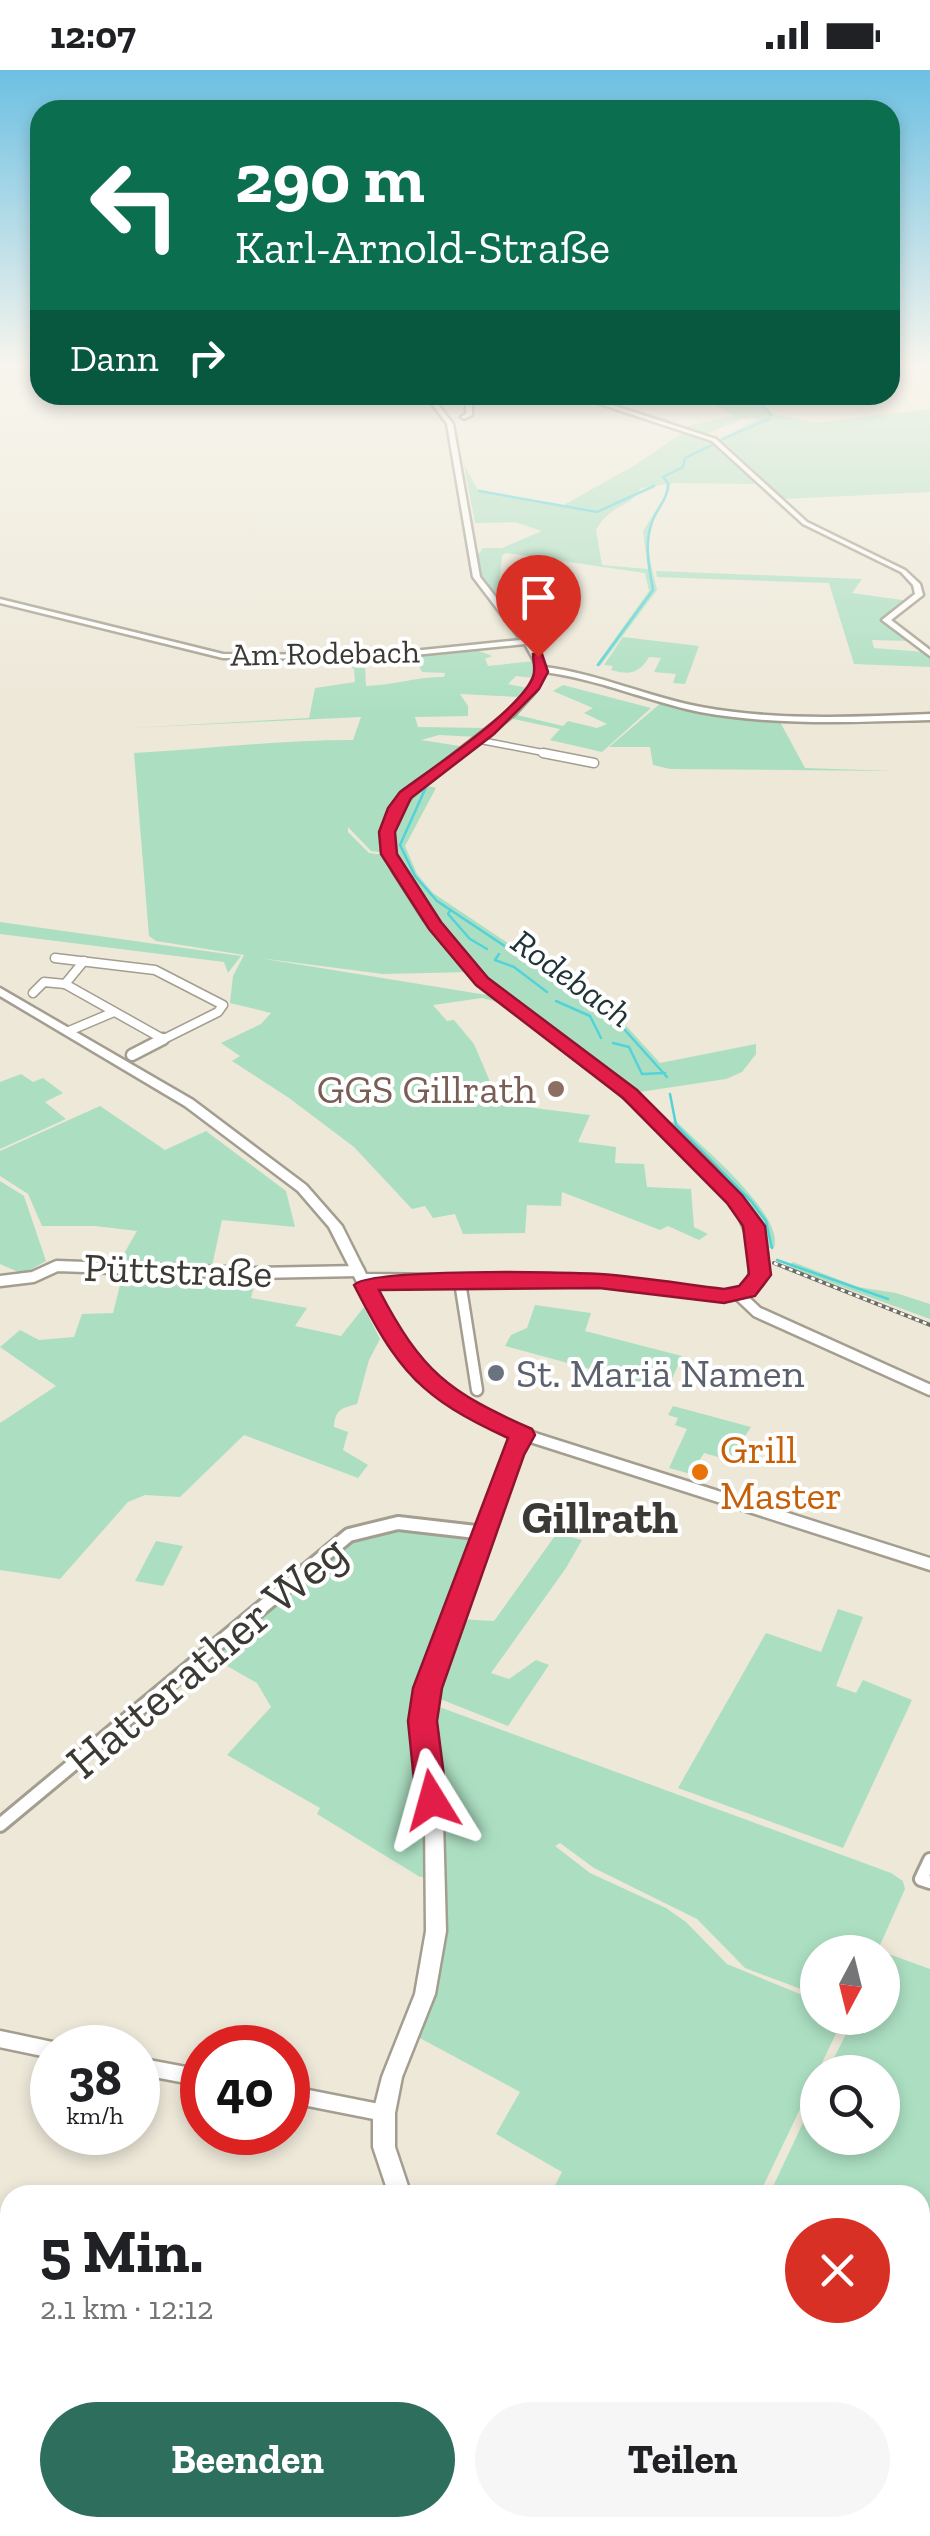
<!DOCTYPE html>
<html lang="de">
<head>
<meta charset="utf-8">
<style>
	:root { --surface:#fff; --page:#f6f6f6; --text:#202124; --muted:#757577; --accent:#2e6e5d }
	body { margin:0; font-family:"Zilla Slab",serif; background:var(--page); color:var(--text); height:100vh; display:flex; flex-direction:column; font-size:38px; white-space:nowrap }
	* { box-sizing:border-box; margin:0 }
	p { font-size:32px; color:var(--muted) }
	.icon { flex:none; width:55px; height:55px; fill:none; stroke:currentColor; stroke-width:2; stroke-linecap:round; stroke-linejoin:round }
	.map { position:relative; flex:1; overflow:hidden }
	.side { position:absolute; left:0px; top:2115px; width:930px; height:352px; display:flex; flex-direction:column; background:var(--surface); border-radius:30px 30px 0 0; box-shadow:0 5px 15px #0003 }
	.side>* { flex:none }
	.guide { position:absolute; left:30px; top:30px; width:870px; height:305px; border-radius:30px; box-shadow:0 5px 15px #0003; background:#0b6e4f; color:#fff; overflow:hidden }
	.needle { width:65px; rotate:187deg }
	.fabs { position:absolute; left:800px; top:1865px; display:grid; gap:20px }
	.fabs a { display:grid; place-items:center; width:100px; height:100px; border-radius:50%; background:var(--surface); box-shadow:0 5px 15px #0003; font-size:50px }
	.speed { position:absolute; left:30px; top:1955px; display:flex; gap:20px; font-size:50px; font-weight:700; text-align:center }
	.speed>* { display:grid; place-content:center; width:130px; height:130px; border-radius:50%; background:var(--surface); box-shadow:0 5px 15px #0003; line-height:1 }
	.speed small { font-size:25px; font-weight:400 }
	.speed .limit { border:15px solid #d22; background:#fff; color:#111 }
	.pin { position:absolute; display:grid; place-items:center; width:85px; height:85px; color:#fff; margin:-102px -42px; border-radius:50% 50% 50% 0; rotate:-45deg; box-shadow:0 0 10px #0007 }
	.pin .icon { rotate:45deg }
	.me { position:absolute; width:110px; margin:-55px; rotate:352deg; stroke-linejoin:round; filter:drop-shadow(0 0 8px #0008) }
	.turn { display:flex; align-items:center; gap:35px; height:210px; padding:0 40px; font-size:45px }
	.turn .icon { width:130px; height:130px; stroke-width:2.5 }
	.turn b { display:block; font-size:70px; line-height:85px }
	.then { display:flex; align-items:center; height:95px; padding:0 40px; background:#0003; gap:20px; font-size:38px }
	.round { display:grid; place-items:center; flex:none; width:105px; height:105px; border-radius:52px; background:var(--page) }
	.head { display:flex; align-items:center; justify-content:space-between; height:170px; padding:0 40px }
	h1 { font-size:60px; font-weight:700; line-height:75px }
	.primary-button { display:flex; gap:20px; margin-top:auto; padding:20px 40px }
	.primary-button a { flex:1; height:115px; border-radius:60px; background:var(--accent); color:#fff; font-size:40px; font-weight:700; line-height:115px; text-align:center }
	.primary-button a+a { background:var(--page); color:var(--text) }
	.status { display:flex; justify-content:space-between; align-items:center; height:70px; padding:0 50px; background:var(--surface); direction:ltr }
	.status svg { height:28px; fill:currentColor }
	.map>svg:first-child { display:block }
</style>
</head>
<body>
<div class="status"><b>12:07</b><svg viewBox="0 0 49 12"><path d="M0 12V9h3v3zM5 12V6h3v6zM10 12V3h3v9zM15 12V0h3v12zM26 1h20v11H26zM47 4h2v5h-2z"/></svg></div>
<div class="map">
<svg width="930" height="2466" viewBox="0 0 930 2466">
	<rect width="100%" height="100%" fill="#ede8d8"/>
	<!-- green -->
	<g fill="#acdfc2" fill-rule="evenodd">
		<polygon points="699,325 756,325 773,344 816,353 930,339 930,422 782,429 717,370 758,349 742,349 706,364 683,357 733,346"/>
		<path d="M594,329L665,348L675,352L673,356L721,377L761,414L671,413C669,428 659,436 653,449C643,472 652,497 657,520L600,596L596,595L649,521L645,503L506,483L502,486L498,527L487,517L476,491L482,512L496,533C480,514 477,503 476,480L479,484L483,478H502L542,461L515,452L475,453L464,394L477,419L562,436L637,394L682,363L611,341L626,340ZM667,414L665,426L643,461L648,499L602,495L596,460C611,433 629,439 641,418Z"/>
		<polygon points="656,501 862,509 852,523 909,531 883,549 908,571 872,570 874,578 924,582 930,586 930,597 854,594 829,513 657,507"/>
		<path d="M623,567L699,576L685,614L673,613L676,604L654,602L661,588L649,587C639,604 629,605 611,600L613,596L604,595Z"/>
		<path d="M161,574L222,587L383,588L365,597L366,616C394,615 415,607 444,607L445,603L422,602L413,585L474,579L492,586L485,589L488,596L535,591V608L516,606L508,614L527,618L519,627L460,624L468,636V646L415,647L418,657L487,658L477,667L439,665L421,670L466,677L420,714L436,718L405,776L417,804L433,823L618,947L660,993L756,974V984L742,1002L726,1009L633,1023L485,909L447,864L393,784L371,781L348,757V762L369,783L386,785L397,807L470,902L383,904L259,888L493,926L502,933L482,928L433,935L447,951L454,950L474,974L497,1028L503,1034L590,1045L578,1072L616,1077L615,1093L644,1094L647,1117L691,1119L694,1157L708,1164L699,1170L668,1156L660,1160L562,1122L561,1136L527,1135L525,1163L463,1164L455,1144L433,1148L425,1136L412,1139L354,1077L289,1028L232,991L240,986L221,973L261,954L271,943L230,933L233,906L244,885L156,871L149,866L134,683C208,679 279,670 353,670L361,647L131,658L309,648L315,618L355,612L354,599L340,591L227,588Z"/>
		<polygon points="563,615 651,638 602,682 550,670 560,659 509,648 513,644 563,656 568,651 597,658 607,654 584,643 593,638 553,621"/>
		<polygon points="662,632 779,650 805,698 894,701 670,699 653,695 650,677 609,677"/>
		<polygon points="0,852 241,886 228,903 224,892 0,864"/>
		<polygon points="21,1004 33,1012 43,1008 63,1023 45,1032 66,1049 0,1079 0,1012"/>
		<polygon points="100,1036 165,1080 206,1061 286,1121 295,1157 222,1150 212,1196 118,1194 137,1161 95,1156 42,1156 28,1124 0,1106 0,1081"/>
		<path d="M676,1051C699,1075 785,1144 774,1178H767C758,1127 704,1088 669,1053Z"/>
		<polygon points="0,1111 24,1126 46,1191 23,1204 0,1194"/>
		<polygon points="793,1192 858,1217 896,1223 930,1234 930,1249 787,1197"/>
		<path d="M123,1203L256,1207L251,1228L307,1238L295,1256L341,1266L364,1237L380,1269L369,1290L357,1334C341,1338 335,1340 334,1357L348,1362L343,1380L368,1395L358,1408L244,1365L180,1427L145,1425L128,1432L60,1509L0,1500V1353L56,1316L0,1277L20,1260L39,1270L74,1267L82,1244L113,1243Z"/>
		<polygon points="535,1235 591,1243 585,1261 682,1286 667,1320 505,1276 511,1265 527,1258"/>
		<polygon points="673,1336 751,1357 729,1390 704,1383 691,1404 669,1398 687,1359 675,1355 678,1348 668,1345"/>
		<path d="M384,1457L473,1464L477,1469L427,1602L431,1807H420L317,1744L320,1738L227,1685L271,1637L257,1613L213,1588C266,1543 318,1481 384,1457Z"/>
		<polygon points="557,1463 582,1470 566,1498 491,1603 509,1609 536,1590 549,1595 508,1656 430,1625 458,1549 494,1551"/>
		<polygon points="156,1471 183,1476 163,1516 135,1511"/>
		<polygon points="838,1539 863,1547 836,1616 856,1623 863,1610 912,1630 843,1778 678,1718 766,1563 821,1582"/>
		<polygon points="434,1635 891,1803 903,1811 905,1819 877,1882 818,1882 817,1925 745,1898 697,1849 594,1798 560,1773 555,1776 590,1803 666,1838 686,1852 727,1894 817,1931 818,1948 838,1948 841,1953 759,2125 550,2125 562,2102 496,2064 520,2022 418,1967 431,1931 429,1637"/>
		<polygon points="886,1883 930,1899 930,2386 920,2378 920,2125 769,2125 817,2023 818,2068 882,2068 882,2002 827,2002 854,1948 882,1948 883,1889"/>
	</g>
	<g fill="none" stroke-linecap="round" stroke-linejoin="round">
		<!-- stream -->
		<g stroke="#53d2d9" stroke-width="2.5">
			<polyline points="754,325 771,345"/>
			<polyline points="723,369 769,349"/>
			<polyline points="668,413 663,407 683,397 685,388 714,374"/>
			<polyline points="479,421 597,442 654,416"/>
			<path d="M598,595L653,520C649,498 644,474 652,452C657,438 668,429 668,414"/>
			<polyline points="426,717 400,775 415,806 437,831 615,949 667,1007"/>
			<polyline points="450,841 448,844 470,869 487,879"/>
			<polyline points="499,884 495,890 514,897 547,922"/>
			<polyline points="556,931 590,946 601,968"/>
			<polyline points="613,973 629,977 642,1004 665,1003"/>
			<polyline points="670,1024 676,1055 751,1131 766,1151 772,1178"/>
			<polyline points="777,1190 888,1229"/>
		</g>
		<defs>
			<polyline id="street-far5" points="915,296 930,297"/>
			<polyline id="street-far4" points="478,670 556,685"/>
			<g id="street-far3">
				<polyline points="543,683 594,693"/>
				<polyline points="55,888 155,900 223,935 218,942 158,972"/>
				<polyline points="84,891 65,914 163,969"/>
				<polyline points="33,923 44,912 65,914"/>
				<polyline points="69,961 114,942"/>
			</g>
			<g id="street-far2">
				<polyline points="132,985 163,969"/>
				<polyline points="0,1211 33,1207 57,1196 253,1203 359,1201"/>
				<polyline points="460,1212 477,1320"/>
				<polyline points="738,1224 757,1242 930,1320"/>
			</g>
			<g id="street-far1">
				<polyline points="0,1755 349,1465 398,1453 485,1463"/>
				<polyline points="930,1790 921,1809 930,1812"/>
			</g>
			<g id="street">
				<polyline points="0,1969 52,1980"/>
				<polyline points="138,1996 202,2008"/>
				<polyline points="288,2024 384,2043"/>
			</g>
			<g id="secondary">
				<path d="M419,325H426L437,333L453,354L480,507L535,577L545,597C599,604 648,627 701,637C776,651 854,647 930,644V650C854,652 776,656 700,642C647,631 598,609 544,602L536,621L515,644L413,725L398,744L392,766L395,783L404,803L431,846L482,905L616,1009L667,1052L714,1097L750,1143L767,1183L758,1219L743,1227L718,1230L599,1215L371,1212L402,1273L427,1304L471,1336L538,1364L930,1488V1500L527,1371L521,1379L440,1604L433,1638L434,1687L443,1750L446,1861L435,1924L402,2007L395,2043V2077L411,2125H389L373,2077V2043L382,2007L415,1924L426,1861L425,1750L416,1687L415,1638L422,1604L506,1378L515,1366L461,1342L417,1310L389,1275L329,1157L298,1121L185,1036L0,926V918L193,1030L306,1115L342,1156L366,1204L599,1207L718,1222L735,1220L747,1214L754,1183L738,1144L705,1102L659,1057L608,1014L474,910L424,850L394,803L385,783L382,766L389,744L406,721L509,641L528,620L538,598L525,574L374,589L223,588L0,533V529L223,584L374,585L521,570L473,507L447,354L433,335Z"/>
				<polygon points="466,325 472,325 472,345 464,349 461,347 466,344"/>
				<polygon points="573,325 581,325 716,369 807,452 905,500 920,514 923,525 891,550 930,580 930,586 882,550 915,524 913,515 901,502 803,454 712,371"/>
				<polygon points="553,2458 580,2458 584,2466 557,2466"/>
			</g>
		</defs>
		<!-- street-far5 casing -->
		<use href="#street-far5" stroke="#a39e8f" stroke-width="6"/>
		<!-- street-far4 casing -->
		<use href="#street-far4" stroke="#a39e8f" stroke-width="8"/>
		<!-- street-far3 casing -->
		<use href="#street-far3" stroke="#a39e8f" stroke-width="11"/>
		<!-- street-far2 casing -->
		<use href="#street-far2" stroke="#a39e8f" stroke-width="15"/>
		<!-- street-far1 casing -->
		<use href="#street-far1" stroke="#a39e8f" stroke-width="18"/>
		<!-- street casing -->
		<use href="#street" stroke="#a39e8f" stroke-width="21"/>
		<!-- secondary casing -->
		<use href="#secondary" stroke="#a39e8f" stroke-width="5"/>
		<!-- street-far5 -->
		<use href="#street-far5" stroke="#fff" stroke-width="4"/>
		<!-- street-far4 -->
		<use href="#street-far4" stroke="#fff" stroke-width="5"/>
		<!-- street-far3 -->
		<use href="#street-far3" stroke="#fff" stroke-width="8"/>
		<!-- street-far2 -->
		<use href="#street-far2" stroke="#fff" stroke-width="10"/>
		<!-- street-far1 -->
		<use href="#street-far1" stroke="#fff" stroke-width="12"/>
		<!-- street -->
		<use href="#street" stroke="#fff" stroke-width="16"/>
		<!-- secondary -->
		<use href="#secondary" fill="#fff" fill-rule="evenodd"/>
		<defs>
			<polyline id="rail" points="774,1193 930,1255"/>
		</defs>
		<!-- rail casing -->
		<use href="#rail" stroke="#6f6c63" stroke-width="4"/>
		<!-- rail -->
		<use href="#rail" stroke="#fff" stroke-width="2.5" stroke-dasharray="4" stroke-linecap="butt"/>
	</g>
	<!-- sky -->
	<linearGradient id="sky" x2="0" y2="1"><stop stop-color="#6cc0e2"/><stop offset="0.46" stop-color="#f7f5ed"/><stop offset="1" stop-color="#f7f5ed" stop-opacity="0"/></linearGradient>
	<rect width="930" height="641" fill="url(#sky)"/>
	<!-- route -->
	<path fill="#e11d48" stroke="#92132f" stroke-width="2.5" d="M533,584H542L548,602L539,619L494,664L411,728L395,762L397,784L441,852L488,908L637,1020L742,1125L765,1156L771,1205L755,1226L724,1233L599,1218L379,1220C422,1302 448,1322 532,1359L535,1365L524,1385L442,1618L437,1651L447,1730L442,1739L432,1743L421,1739L416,1730L408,1651L413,1618L508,1368C420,1328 398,1301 354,1215C370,1198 566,1202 600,1204C641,1207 683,1214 724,1219L739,1216L749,1204L743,1156L727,1133L623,1028L476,915L429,859L381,784L379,762L388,738L400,722C431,699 520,640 533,607C536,599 533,592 533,584Z"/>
	<!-- markers -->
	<circle fill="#8d6e63" stroke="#fff" stroke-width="4" cx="556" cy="1019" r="10"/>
	<circle fill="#6b7280" stroke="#fff" stroke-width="4" cx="496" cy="1303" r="10"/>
	<circle fill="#e8710a" stroke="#fff" stroke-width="4" cx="700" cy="1402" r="10"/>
	<g text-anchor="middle" stroke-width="8" stroke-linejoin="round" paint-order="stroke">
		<!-- far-street labels -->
		<g font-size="32" fill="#3c3a34" stroke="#fff">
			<text transform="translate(325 583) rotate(-1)" y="11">Am Rodebach</text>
		</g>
		<!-- far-water labels -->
		<g font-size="35" font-style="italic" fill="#1d3334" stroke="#fff">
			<text transform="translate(572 908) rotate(36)" y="12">Rodebach</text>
		</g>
		<!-- education labels -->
		<g font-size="40" fill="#785e54" stroke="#fff" text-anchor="end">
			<text x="536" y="1033">GGS Gillrath</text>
		</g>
		<!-- street labels -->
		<g font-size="40" fill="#3c3a34" stroke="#fff">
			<text transform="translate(178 1200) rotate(2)" y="14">Püttstraße</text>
		</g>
		<!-- worship labels -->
		<g font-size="40" fill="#5b616d" stroke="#fff" text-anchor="start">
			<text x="516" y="1317">St. Mariä Namen</text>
		</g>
		<!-- food labels -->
		<g font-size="40" fill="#c56008" stroke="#fff" text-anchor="start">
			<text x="720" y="1393">Grill<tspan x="720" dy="46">Master</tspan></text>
		</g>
		<!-- quarter labels -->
		<g font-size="45" font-weight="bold" fill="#3c3a34" stroke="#fff">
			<text x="600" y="1463">Gillrath</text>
		</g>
		<!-- near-street labels -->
		<g font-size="48" fill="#3c3a34" stroke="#fff">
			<text transform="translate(206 1586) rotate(-40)" y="17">Hatterather Weg</text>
		</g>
	</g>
</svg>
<div class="fabs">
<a><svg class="needle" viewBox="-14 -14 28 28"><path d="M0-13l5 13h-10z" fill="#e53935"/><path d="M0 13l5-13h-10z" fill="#757577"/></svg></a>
<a><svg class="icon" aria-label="search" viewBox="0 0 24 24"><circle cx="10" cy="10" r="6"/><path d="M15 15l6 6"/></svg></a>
</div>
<div class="speed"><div>38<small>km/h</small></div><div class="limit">40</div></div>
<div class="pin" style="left:538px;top:587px;background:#d93025"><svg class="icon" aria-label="arrive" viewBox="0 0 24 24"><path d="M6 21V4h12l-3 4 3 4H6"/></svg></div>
<svg class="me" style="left:432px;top:1730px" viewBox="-20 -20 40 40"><path d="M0-17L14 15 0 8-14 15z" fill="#e11d48" stroke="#fff" stroke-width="4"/></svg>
<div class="guide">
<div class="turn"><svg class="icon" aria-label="left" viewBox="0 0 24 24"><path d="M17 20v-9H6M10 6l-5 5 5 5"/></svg><div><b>290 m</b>Karl-Arnold-Straße</div></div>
<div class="then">Dann<svg class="icon" aria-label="right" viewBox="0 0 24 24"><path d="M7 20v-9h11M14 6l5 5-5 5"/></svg></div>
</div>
<section class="side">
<div class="head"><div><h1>5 Min.</h1><p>2.1 km · 12:12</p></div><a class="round" style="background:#d93025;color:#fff"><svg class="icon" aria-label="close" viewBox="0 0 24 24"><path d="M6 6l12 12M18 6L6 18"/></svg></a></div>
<div class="primary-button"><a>Beenden</a><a>Teilen</a></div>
</section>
</div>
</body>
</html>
